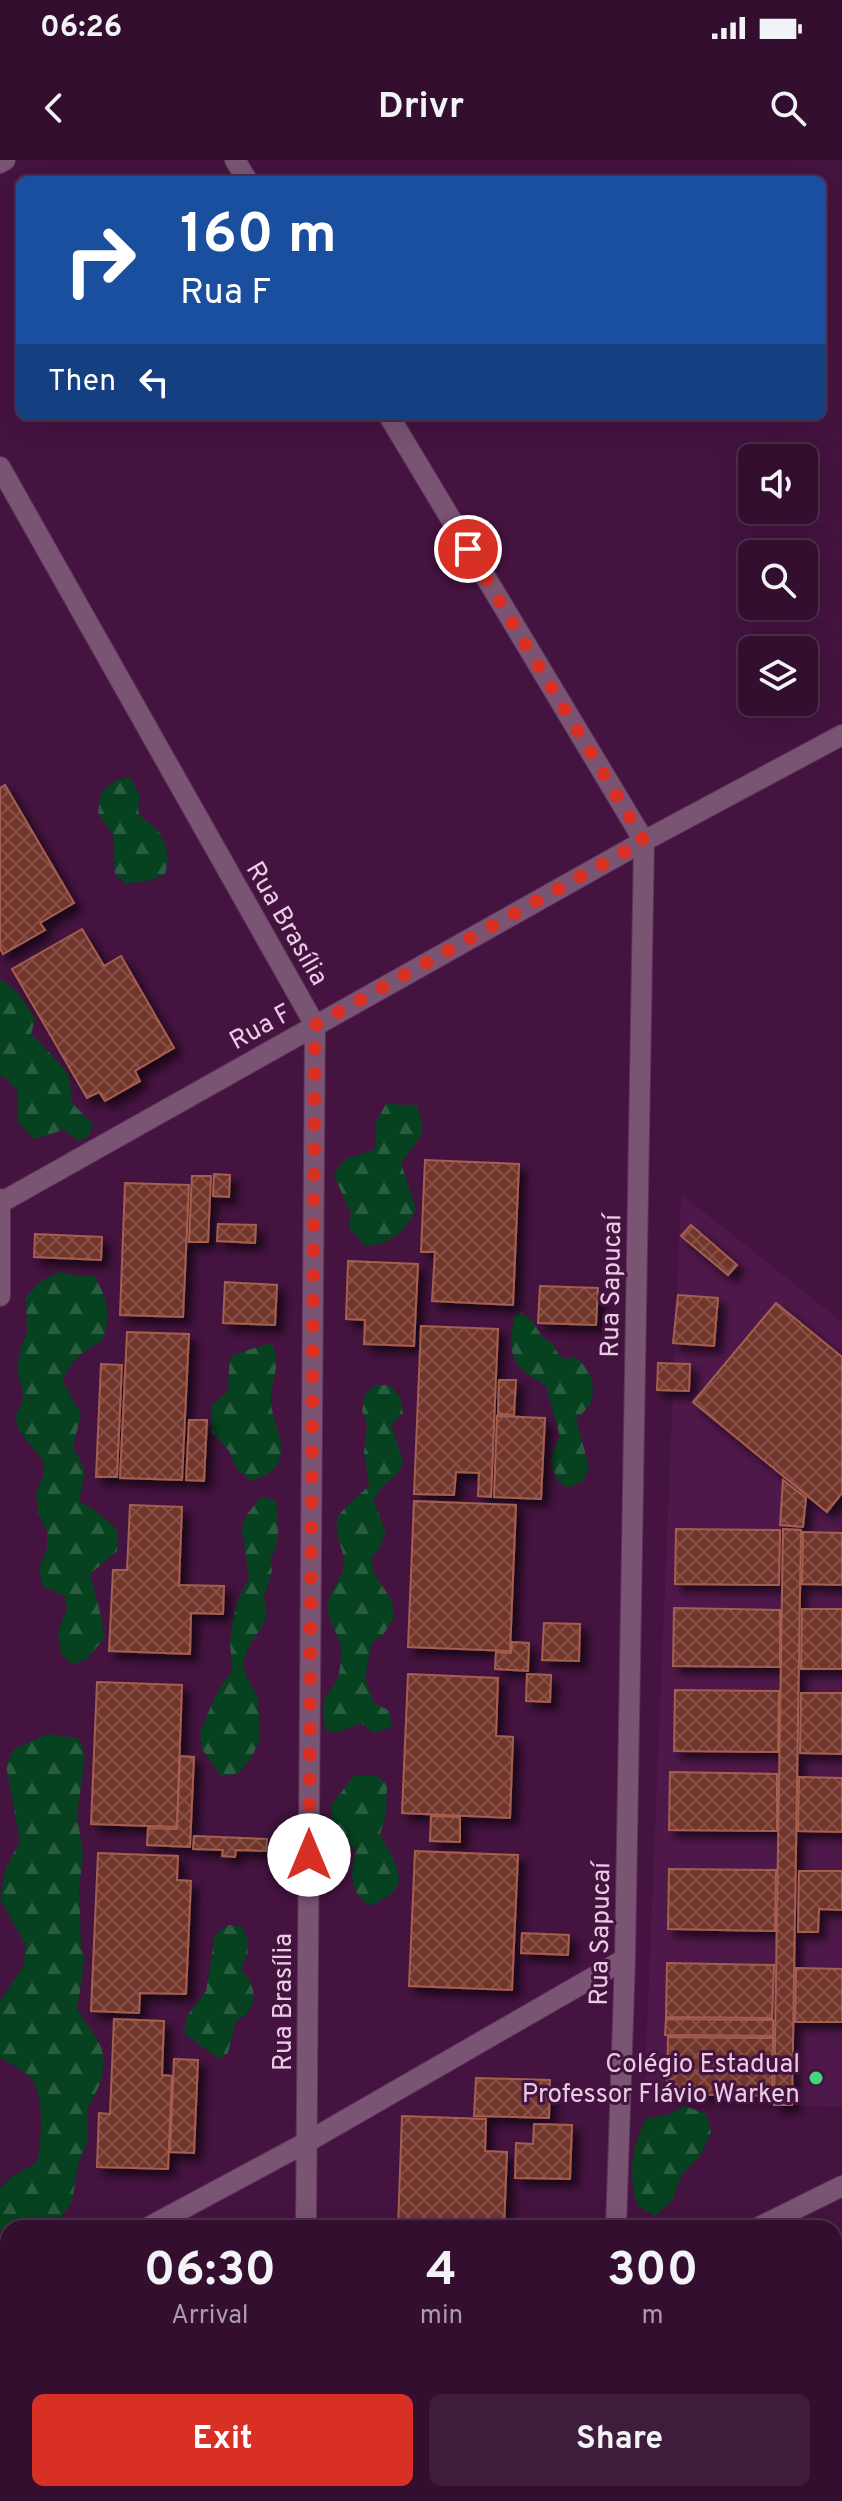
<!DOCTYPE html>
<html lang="en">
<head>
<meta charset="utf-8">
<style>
	:root { --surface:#330e2f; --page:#3e1c3b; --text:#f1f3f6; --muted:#a99caa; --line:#4e2e4b; --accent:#d93025 }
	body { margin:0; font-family:Overpass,sans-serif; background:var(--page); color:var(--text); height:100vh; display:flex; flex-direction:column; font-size:30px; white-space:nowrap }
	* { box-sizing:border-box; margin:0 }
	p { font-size:26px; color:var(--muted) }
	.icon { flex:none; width:44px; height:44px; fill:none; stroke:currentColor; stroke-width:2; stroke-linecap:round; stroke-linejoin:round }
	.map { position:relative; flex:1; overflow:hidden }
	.drawer { position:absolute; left:0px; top:2060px; width:842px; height:282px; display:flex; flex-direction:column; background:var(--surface); border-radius:24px 24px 0 0; box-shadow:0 8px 32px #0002,0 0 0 2px var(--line) }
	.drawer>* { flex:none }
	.guide { position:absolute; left:16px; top:16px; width:810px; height:244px; border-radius:12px; box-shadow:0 8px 32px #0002,0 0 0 2px var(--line); background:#1a4fa0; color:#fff; overflow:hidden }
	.tools { position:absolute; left:738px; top:284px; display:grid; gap:16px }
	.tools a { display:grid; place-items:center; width:80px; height:80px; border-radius:12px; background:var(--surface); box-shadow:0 8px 32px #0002,0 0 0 2px var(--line); font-size:40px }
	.pin { position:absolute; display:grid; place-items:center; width:68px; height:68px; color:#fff; margin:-34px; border:4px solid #fff; border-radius:50%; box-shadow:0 2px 8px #0007 }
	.me { position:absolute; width:88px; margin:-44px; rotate:0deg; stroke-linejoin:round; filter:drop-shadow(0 0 6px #0008) }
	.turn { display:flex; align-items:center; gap:28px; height:168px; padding:0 32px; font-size:36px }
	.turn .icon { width:104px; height:104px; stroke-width:2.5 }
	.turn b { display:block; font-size:56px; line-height:68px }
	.then { display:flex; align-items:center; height:76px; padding:0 32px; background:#0003; gap:16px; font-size:30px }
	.eta { display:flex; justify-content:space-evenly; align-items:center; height:136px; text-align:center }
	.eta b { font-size:48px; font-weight:700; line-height:56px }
	.cta { display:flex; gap:16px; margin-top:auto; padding:16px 32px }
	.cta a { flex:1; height:92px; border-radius:12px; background:var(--accent); color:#fff; font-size:32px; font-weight:700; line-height:92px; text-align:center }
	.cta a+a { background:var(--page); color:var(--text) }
	.status { display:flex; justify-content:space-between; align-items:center; height:56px; padding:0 40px; background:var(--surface); direction:ltr }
	.status svg { height:22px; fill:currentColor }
	header { display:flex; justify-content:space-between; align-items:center; height:104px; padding:0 32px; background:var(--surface); font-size:36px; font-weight:700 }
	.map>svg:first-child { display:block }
</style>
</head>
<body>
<div class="status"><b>06:26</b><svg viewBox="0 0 49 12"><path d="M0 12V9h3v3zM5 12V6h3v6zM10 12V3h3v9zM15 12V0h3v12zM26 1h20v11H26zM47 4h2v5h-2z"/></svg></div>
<header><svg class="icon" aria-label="back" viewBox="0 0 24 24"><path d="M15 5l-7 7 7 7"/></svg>Drivr<svg class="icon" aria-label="search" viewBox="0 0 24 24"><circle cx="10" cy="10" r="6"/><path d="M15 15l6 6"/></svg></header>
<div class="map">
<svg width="842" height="2341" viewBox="0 0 842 2341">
	<defs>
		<pattern id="forest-firs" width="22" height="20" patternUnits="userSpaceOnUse" patternTransform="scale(2)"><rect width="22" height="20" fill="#064220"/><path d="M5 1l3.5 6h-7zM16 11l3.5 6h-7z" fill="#2a5c40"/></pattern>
		<pattern id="building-cross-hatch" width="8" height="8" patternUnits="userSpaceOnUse" patternTransform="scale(2)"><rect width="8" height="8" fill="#72352a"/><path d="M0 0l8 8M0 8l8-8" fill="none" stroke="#865149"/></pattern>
		<filter id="shadow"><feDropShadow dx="7" dy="7" stdDeviation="4" flood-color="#0009"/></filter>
	</defs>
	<rect width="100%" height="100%" fill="#44133f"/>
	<!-- built -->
	<polygon fill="#4f184a" points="681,1034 842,1162 842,1947 644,1941"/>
	<!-- forest -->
	<g fill="url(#forest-firs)">
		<path d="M130,617L140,636L138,652L144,660C164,669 172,694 165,714L145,722L125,723L115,714L113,675L98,653L101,632L116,620Z"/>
		<path d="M0,820C17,828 26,843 35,860L31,874L59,903L69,916L72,943L93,964L87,978L78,980L63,970L34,979L18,962V931L3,916L0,917Z"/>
		<path d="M386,944L416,945C430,973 418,980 401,1003L416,1049C407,1069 388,1088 364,1085L349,1067L351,1053L334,1016C346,990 355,1000 376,988V962Z"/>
		<path d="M59,1112L79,1116H94C108,1139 111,1154 103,1180C85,1190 68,1201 63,1222L81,1254L73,1287L85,1311L79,1341L96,1351L118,1370L117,1391L90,1414L101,1456L104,1478L86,1500L72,1504L61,1494L58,1472L67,1449L65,1436L43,1426L39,1409L47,1388V1371L38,1353L36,1332L43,1316L44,1302L19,1270L15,1257L23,1239L22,1228L17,1213L20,1189L27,1172L26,1137L40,1122Z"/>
		<path d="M522,1153L533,1162L543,1178L553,1184L558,1194L565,1200L574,1196C589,1207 598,1226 590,1244C588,1249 581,1254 576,1258L589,1307L583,1321L568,1328L557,1320L551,1304L553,1290L560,1276L546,1226C522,1211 509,1205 512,1175C513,1167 512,1163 515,1155Z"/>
		<path d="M271,1183C284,1205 269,1222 271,1244C273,1261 286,1284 279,1300C274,1313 261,1318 250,1321L237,1309L229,1291L212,1273V1245L228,1231L229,1206L232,1195Z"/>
		<path d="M375,1225H390L400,1237L403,1253L392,1264C394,1278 401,1290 403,1305C392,1322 382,1321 374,1341L386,1373L379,1389L371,1398L375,1416L392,1440L394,1458L383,1475L375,1480L371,1486L365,1519L374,1543L388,1550L392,1567L374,1573L361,1563L336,1573L325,1570C325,1562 322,1553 323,1545C324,1535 334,1528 337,1519C340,1512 341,1502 341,1494C341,1474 328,1464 328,1448C327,1431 344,1419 344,1402C344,1389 334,1375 337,1360C339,1350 362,1334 369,1325L364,1292L367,1264L362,1251L365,1234Z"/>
		<path d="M261,1337L276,1341C278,1360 281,1383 270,1400L272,1411L264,1437L267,1455L261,1468L250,1484L243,1502L247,1518L258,1538L260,1580L250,1600L239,1613L221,1616L202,1589L200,1572L215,1536L232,1510L230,1482L233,1459L238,1439L249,1418L242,1369L245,1357Z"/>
		<path d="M47,1574L77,1578L82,1585L85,1596L77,1655L83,1694L79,1729L81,1787L85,1799L77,1849L100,1884L104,1897L103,1909L100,1924L87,1950L88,1980L78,2004L72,2042L53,2068H8V2075L0,2069V2029L10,2018L37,2002C41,1982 44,1944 35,1925C29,1911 12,1905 0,1898V1841L24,1805L25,1784L0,1739L5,1710L20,1681L6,1605L14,1589Z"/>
		<path d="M376,1615L387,1624L386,1654L380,1674C398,1709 416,1727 369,1746C347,1728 351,1714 356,1689L340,1681L332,1660L331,1645L354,1616Z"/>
		<path d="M229,1765L242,1767C251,1784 250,1791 241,1808C257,1829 261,1847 236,1861L228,1893L219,1899L184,1873L187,1856L206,1831L215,1774Z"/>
		<path d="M685,1946L706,1954L711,1972L700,1996L681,2016L672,2041L655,2056L638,2046C627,2013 632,1988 646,1958L668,1955Z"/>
		<polygon points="8,2251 8,2334 74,2334 74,2337 67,2341 12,2341 0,2323 0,2260"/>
	</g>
	<!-- building -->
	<g fill="url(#building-cross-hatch)" stroke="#a55e50" stroke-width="2" filter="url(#shadow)">
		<polygon points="5,625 74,743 40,763 45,770 3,794 0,788 0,628"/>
		<polygon points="82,769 104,806 121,796 174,888 135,911 140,921 105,941 99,932 87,938 12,809"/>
		<polygon points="425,1000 519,1004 513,1145 432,1141 435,1092 421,1092"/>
		<polygon points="214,1014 230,1015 229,1037 213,1036"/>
		<polygon points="192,1016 211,1016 208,1082 189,1082"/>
		<polygon points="125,1023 189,1025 183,1157 120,1155"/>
		<polygon points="218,1064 256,1065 255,1083 217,1081"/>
		<polygon points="691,1065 737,1105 728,1115 681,1076"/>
		<polygon points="35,1074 102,1077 101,1100 34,1097"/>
		<polygon points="348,1101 418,1104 414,1186 364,1184 365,1160 346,1159"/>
		<polygon points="225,1122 277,1125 275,1165 223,1163"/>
		<polygon points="540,1126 598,1128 596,1165 538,1163"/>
		<polygon points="678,1135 718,1138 714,1186 673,1183"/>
		<polygon points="776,1143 842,1197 842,1333 827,1352 693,1242"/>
		<polygon points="421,1166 498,1169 491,1337 478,1336 479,1313 456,1312 454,1335 414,1334"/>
		<polygon points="127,1172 189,1174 182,1320 120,1318"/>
		<polygon points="658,1203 690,1204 689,1231 657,1230"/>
		<polygon points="101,1204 122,1205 117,1317 96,1317"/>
		<polygon points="499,1220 516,1220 514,1255 498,1254"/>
		<polygon points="497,1256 545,1258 541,1339 494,1337"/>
		<polygon points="189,1260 207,1260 204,1321 186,1320"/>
		<polygon points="783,1320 806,1338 803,1367 780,1365"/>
		<polygon points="414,1341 516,1345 510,1491 408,1487"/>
		<polygon points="130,1345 182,1347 179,1425 224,1426 223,1454 191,1453 190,1494 109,1491 113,1410 127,1410"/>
		<polygon points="676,1369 780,1370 779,1425 675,1424"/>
		<polygon points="783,1369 801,1370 792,1945 774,1945"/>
		<polygon points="803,1372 842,1373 842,1425 802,1424"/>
		<polygon points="674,1448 780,1450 780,1507 673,1506"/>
		<polygon points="802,1449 842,1449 842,1509 801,1509"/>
		<polygon points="544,1463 580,1464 579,1501 542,1500"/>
		<polygon points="512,1482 529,1483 528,1511 495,1509 496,1492 511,1493"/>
		<polygon points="408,1514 498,1518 496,1576 513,1577 510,1658 402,1653"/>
		<polygon points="527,1514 551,1515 550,1542 526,1541"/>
		<polygon points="97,1522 182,1525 177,1667 91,1664"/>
		<polygon points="675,1530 779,1531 778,1592 674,1591"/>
		<polygon points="801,1533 842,1533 842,1594 800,1593"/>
		<polygon points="180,1596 194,1597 190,1687 147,1685 148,1668 177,1669"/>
		<polygon points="670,1612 777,1614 777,1671 669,1670"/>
		<polygon points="799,1617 842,1618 842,1672 798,1671"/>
		<polygon points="431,1656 460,1657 460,1682 430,1681"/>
		<polygon points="194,1676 267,1679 266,1691 236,1690 235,1697 222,1696 223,1690 193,1689"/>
		<polygon points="415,1691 518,1695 512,1830 409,1826"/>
		<polygon points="98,1693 178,1696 177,1720 191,1721 186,1834 140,1833 139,1853 91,1851"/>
		<polygon points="669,1709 776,1710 775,1771 668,1769"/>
		<polygon points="799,1711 842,1711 842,1750 819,1749 818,1772 798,1772"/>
		<polygon points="522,1773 569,1775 568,1795 521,1793"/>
		<polygon points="667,1803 774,1805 772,1858 666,1857"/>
		<polygon points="796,1808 842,1809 842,1862 795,1862"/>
		<polygon points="114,1859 164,1861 162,1915 172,1916 168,2009 97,2007 99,1953 110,1954"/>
		<polygon points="666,1859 773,1860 773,1876 665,1875"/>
		<polygon points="668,1877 773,1878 772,1936 667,1934"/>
		<polygon points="174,1899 198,1900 194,1993 170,1992"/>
		<polygon points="476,1918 550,1920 549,1958 474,1956"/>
		<polygon points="402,1956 486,1959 485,1991 507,1992 504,2068 398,2068"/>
		<polygon points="534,1964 572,1965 570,2019 515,2018 516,1983 533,1984"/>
		<polygon points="842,2226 842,2320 834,2319 834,2227"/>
		<rect x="90" y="2334" width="70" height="7"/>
		<rect x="166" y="2334" width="22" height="7"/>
		<rect x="417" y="2334" width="64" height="7"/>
		<polygon points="706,2334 772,2334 772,2341 707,2341"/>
		<rect x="777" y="2334" width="54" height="7"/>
	</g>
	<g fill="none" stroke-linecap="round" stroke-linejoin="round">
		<defs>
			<g id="street">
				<polyline points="235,0 247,20"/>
				<polyline points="0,3 5,0"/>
				<polyline points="389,256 644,681 625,1799 616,2068"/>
				<polyline points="0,307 315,865 306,2068"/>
				<polyline points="0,1039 0,1136"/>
				<polyline points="0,1043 644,681 842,575"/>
				<polyline points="147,2068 307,1982 625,1799"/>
				<polyline points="757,2068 842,2026"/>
				<polyline points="0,2147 8,2143"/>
				<polyline points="304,2341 304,2334"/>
				<polyline points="610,2341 610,2334"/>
			</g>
		</defs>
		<!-- street casing -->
		<use href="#street" stroke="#5f315a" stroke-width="22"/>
		<!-- street -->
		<use href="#street" stroke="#795473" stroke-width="20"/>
	</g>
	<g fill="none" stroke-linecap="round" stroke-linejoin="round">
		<!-- route -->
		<polyline stroke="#d93025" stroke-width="14" stroke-dasharray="0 25.2" points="309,1695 315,865 644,681 468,389"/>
	</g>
	<!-- markers -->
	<circle fill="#42d77c" stroke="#44133f" stroke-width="3" cx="816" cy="1918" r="8"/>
	<g text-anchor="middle" stroke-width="6" stroke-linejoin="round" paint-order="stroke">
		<!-- street labels -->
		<g font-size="26" fill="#eacce5" stroke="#44133f">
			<text transform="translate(288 763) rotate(60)" y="9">Rua Brasília</text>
			<text transform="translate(260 866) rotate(-29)" y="9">Rua F</text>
			<text transform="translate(610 1126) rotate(-89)" y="9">Rua Sapucaí</text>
			<text transform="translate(599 1774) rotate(-89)" y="9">Rua Sapucaí</text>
			<text transform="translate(282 1842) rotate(-90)" y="9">Rua Brasília</text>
		</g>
		<!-- poi labels -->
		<g font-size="26" fill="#eacce5" stroke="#44133f" text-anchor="end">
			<text x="800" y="1912">Colégio Estadual<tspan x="800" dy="30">Professor Flávio Warken</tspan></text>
		</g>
	</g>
</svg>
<div class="tools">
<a><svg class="icon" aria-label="sound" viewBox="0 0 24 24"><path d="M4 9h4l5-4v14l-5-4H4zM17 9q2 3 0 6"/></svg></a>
<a><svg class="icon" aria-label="search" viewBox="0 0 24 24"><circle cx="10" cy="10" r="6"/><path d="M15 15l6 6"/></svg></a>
<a><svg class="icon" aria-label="layers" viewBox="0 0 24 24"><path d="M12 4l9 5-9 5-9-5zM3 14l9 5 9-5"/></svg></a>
</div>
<div class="pin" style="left:468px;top:389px;background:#d93025"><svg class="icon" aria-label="arrive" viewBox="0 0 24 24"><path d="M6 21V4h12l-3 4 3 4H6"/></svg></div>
<svg class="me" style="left:309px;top:1695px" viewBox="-20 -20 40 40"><circle r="19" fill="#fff"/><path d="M0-13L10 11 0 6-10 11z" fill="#d93025"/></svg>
<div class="guide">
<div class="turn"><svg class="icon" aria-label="right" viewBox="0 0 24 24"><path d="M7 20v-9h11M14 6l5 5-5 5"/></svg><div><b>160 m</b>Rua F</div></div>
<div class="then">Then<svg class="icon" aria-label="left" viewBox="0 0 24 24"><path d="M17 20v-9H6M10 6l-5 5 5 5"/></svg></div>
</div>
<section class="drawer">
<div class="eta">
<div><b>06:30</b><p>Arrival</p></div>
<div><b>4</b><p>min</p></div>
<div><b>300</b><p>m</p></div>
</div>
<div class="cta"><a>Exit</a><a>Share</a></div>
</section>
</div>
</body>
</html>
